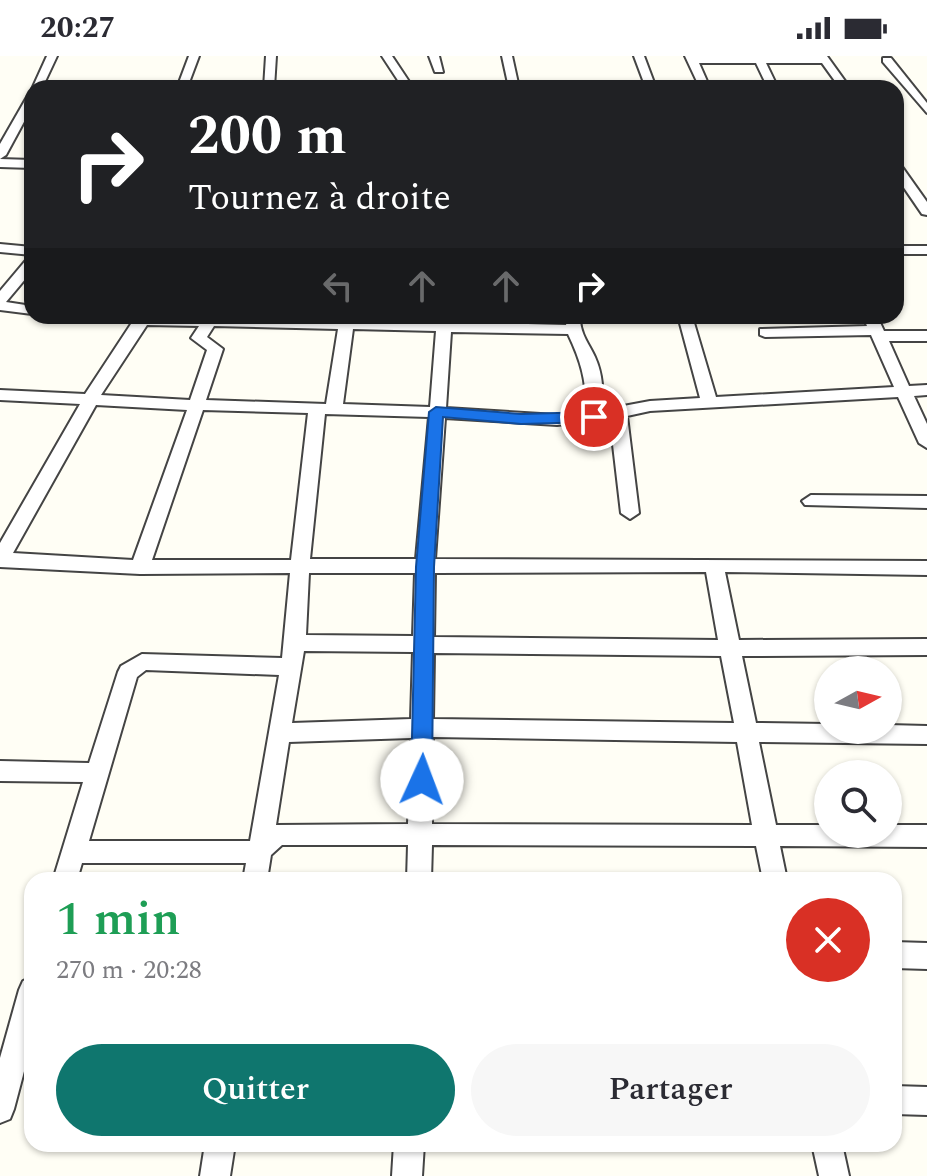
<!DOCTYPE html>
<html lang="fr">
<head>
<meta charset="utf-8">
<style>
	:root { --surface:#fff; --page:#f7f7f7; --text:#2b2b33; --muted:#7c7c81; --accent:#0f766e }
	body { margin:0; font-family:Spectral,serif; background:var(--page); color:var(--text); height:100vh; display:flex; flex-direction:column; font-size:30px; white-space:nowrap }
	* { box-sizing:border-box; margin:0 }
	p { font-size:26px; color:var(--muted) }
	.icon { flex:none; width:44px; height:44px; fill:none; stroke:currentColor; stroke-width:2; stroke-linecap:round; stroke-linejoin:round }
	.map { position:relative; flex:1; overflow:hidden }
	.sheet { position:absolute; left:24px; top:816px; width:878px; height:280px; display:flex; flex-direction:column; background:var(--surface); border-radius:24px; box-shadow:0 2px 6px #0004 }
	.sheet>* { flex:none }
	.guide { position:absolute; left:24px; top:24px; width:880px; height:244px; border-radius:24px; box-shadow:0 2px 6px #0004; background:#202124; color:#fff; overflow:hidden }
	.needle { width:52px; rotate:82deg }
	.fabs { position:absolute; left:814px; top:600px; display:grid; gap:16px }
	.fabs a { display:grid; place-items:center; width:88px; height:88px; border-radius:50%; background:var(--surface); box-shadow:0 2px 6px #0004; font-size:40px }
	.pin { position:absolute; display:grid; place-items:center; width:68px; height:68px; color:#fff; margin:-34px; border:4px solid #fff; border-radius:50%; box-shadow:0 2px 8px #0007 }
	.me { position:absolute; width:88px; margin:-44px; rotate:2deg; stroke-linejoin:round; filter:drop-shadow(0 0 6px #0008) }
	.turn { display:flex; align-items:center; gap:28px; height:168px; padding:0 32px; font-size:36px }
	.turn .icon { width:104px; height:104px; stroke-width:2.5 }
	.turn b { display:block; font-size:56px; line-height:68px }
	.lanes { display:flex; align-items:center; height:76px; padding:0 32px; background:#0003; justify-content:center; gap:40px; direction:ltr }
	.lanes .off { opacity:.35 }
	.round { display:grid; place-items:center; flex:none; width:84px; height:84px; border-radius:42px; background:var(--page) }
	.overview { display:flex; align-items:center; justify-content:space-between; height:136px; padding:0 32px }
	h1 { font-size:48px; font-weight:600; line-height:60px; color:#1e9e55 }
	.primary-button { display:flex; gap:16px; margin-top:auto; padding:16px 32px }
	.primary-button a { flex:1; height:92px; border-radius:48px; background:var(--accent); color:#fff; font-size:32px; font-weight:600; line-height:92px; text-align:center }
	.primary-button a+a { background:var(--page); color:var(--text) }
	.status { display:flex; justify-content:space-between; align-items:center; height:56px; padding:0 40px; background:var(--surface); direction:ltr }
	.status svg { height:22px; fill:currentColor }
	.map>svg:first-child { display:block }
</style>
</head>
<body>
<div class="status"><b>20:27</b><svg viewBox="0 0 49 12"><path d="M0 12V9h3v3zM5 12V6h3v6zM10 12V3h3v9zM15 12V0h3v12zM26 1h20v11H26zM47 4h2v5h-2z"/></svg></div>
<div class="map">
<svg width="927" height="1120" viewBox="0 0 927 1120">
	<rect width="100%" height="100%" fill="#fffef5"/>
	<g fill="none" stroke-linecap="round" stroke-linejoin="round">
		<defs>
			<g id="street">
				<polygon points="47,0 57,0 42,32 32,33"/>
				<polygon points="189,0 199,0 187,32 177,32"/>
				<polygon points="266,0 276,0 274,32 264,32"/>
				<polygon points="382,0 392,0 410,27 409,29 401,29"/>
				<polygon points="429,0 439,0 443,16 435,16"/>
				<polygon points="502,0 512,0 519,32 509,32"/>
				<polygon points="634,0 644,0 656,32 646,32"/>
				<polygon points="685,0 827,0 850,32 840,32 822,7 766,7 778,32 768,32 756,7 699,7 710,32 700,32"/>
				<polygon points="883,2 891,2 927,47 927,57 883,6"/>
				<polygon points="32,38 32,51 6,99 0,103 0,88 27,41"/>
				<polygon points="0,103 32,104 32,112 0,111"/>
				<polygon points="896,107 900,108 927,146 927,159 922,158 896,120"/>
				<polygon points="0,188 32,191 32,199 0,196"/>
				<rect x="896" y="190" width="31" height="8"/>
				<polygon points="32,202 32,215 6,246 32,250 32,258 0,254 0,235 27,203"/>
				<path d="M219,260L566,269L568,261L575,260L580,264C581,279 589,288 595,301C603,319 603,335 602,354L650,345L700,342L678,260H692L716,341L894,331L871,279L765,281L760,279V273L867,270L863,260H877L884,275H927V285H889L909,330L927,329V339L914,340L927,368V392L919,387L898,341L650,355L627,360L639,457L630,463L621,457L610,363L557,369L445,362L435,503L927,505V519L725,516L739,584L927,583V599L742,600L756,667L828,668V674H888V669L927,670V688L759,686L776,769H828V778H888V769H927V791L780,790L787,824H763L756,790L432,789L431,824H407L408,789H282L271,799L267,824H243L246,807H82L77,824H53L83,726L0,725V705L89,707L118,616L121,610L142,598L282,602L290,517L140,518L0,511V487L80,348L0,344V334L85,338L131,268L139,261ZM147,269L199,270L191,282L207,294L190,344L101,339ZM214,270L338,273L326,348L206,344L223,293L207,281ZM353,273L436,275L430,351L343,348ZM451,276L568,278C581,305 587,326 586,356L557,359L446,352ZM96,349L187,354L133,504L13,497ZM203,354L308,357L291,504H152ZM325,358L429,361L416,503H310ZM706,516L718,584L434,581L435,517ZM309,517H415L413,580L306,579ZM304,595L413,596L411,663L292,667ZM434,597L721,600L734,667L433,663ZM146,614L279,619L250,785H89L137,621ZM433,681L737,686L752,769L432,768ZM411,682L408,768L276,769L289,686Z"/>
				<polygon points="811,439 927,440 927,452 805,449 802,445"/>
				<polygon points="894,886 927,887 927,913 894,912"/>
				<polygon points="32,921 32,985 14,1053 10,1063 0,1067 0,1002 19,934 23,925"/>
				<polygon points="894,1030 927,1031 927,1059 894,1058"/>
				<polygon points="205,1088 235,1088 230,1120 200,1120"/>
				<polygon points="394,1088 424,1088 422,1120 392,1120"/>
				<polygon points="812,1088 842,1088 849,1120 819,1120"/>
			</g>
		</defs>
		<!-- street casing -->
		<use href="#street" stroke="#444" stroke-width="4"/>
		<!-- street -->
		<use href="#street" fill="#fff" fill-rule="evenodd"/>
	</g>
	<!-- route -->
	<polygon fill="#1a73e8" stroke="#114b97" stroke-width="2" points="436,351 521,358 594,356 602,361 594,366 521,368 443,361 434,511 432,724 429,731 422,733 414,731 411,724 416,511 429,356"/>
</svg>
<div class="fabs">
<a><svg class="needle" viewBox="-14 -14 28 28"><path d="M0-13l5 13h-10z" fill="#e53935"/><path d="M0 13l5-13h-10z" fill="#7c7c81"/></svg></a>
<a><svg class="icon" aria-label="search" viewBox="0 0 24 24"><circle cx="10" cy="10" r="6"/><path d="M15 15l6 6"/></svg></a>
</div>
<div class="pin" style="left:594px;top:361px;background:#d93025"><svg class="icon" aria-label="arrive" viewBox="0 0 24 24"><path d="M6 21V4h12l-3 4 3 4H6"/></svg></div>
<svg class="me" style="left:422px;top:724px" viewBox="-20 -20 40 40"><circle r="19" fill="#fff"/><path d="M0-13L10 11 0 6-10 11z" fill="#1a73e8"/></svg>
<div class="guide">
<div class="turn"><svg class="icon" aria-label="right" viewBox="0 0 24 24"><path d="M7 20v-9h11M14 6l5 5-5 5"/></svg><div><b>200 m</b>Tournez à droite</div></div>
<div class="lanes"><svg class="icon off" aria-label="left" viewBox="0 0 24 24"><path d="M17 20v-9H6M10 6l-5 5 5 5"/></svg><svg class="icon off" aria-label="ahead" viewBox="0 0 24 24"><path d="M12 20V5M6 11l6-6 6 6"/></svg><svg class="icon off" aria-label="ahead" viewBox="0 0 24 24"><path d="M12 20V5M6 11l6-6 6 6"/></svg><svg class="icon" aria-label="right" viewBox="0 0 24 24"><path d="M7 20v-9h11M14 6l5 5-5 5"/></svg></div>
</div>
<section class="sheet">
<div class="overview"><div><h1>1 min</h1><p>270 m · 20:28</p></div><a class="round" style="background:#d93025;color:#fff"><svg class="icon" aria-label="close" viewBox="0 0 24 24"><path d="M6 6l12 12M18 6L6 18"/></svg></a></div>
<div class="primary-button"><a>Quitter</a><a>Partager</a></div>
</section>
</div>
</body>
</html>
